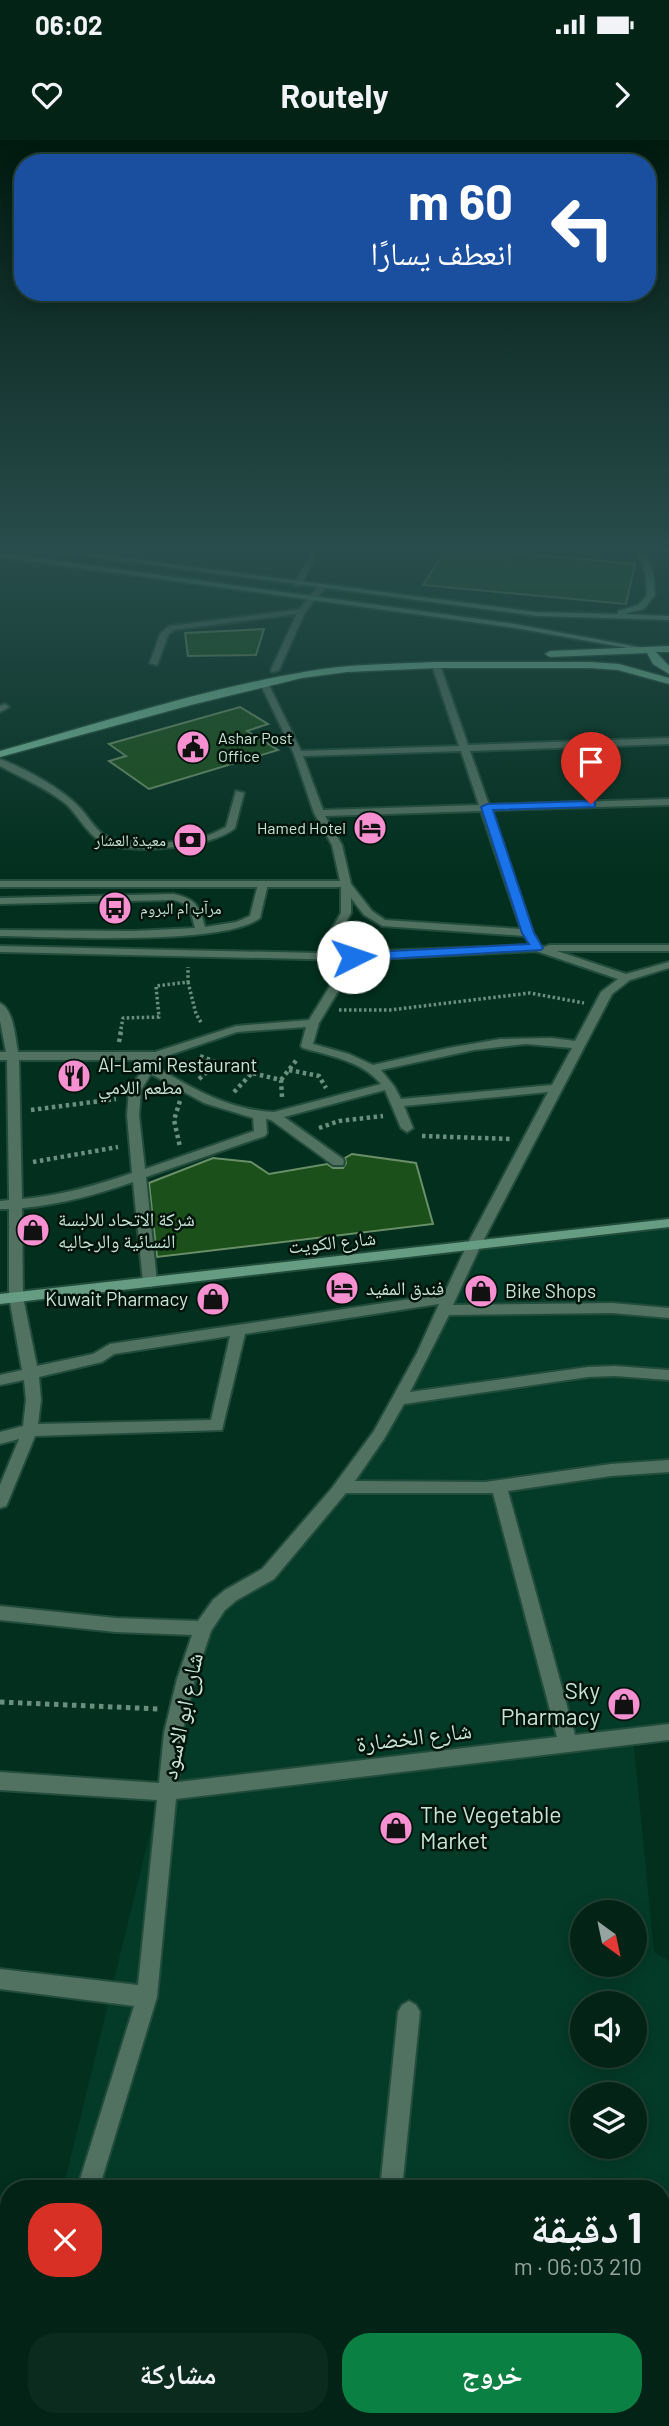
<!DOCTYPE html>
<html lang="ar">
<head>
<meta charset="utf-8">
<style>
	:root { --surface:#022316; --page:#0c2b1f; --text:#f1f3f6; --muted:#96a4a1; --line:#234035; --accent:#0b8043 }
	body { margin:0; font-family:Barlow,"Noto Naskh Arabic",sans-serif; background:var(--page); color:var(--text); direction:rtl; height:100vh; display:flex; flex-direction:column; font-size:26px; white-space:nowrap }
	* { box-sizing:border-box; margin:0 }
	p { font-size:23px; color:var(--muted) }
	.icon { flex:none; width:38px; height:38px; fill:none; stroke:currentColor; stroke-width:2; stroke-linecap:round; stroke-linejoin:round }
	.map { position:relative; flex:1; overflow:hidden; direction:ltr }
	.details { position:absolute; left:0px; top:2040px; width:670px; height:247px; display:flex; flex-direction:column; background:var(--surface); border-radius:28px 28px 0 0; box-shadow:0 4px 18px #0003,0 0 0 2px var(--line); direction:rtl }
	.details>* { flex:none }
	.guide { position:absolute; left:14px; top:14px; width:642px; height:147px; border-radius:28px; box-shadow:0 4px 18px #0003,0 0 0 2px var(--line); direction:rtl; background:#1a4fa0; color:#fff; overflow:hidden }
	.needle { width:46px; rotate:147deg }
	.buttons { position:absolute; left:570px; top:1760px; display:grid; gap:14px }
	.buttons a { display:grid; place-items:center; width:77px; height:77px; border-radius:50%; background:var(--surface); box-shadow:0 4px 18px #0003,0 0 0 2px var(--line); font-size:35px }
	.pin { position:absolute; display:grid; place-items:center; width:60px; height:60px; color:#fff; margin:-72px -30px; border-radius:50% 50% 50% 0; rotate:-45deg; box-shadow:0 0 7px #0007 }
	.pin .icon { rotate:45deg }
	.me { position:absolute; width:77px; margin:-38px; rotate:86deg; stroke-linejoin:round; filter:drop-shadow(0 0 5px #0008) }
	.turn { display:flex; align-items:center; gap:24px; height:147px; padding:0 28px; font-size:32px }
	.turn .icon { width:91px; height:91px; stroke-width:2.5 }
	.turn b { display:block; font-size:49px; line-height:60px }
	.round { display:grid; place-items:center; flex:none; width:74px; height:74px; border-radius:28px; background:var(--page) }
	.overview { display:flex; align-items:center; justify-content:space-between; height:119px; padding:0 28px }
	h1 { font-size:42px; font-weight:700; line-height:52px }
	.action { display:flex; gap:14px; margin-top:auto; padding:14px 28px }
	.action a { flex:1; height:80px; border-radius:28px; background:var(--accent); color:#fff; font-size:28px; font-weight:700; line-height:80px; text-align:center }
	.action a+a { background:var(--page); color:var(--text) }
	.status { display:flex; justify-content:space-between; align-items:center; height:49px; padding:0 35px; background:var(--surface); direction:ltr }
	.status svg { height:19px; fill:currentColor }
	header { display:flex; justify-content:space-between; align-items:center; height:91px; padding:0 28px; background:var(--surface); font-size:32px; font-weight:700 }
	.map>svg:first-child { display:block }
</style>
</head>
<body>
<div class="status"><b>06:02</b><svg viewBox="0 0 49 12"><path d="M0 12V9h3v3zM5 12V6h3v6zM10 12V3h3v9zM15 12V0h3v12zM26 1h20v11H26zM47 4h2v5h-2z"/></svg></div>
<header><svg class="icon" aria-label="forward" viewBox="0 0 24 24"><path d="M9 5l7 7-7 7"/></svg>Routely<svg class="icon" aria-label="heart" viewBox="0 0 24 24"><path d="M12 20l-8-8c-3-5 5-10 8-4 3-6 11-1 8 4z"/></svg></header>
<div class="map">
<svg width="669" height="2286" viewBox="0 0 669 2286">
	<rect width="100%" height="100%" fill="#022f1e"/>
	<!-- built -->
	<path fill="#043b28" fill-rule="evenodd" d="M669,1083V1592L633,1596L654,1812L669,1821V2286H6L9,2278H662V2049H63L172,1602L203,1488L268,1434L399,1259L474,1105ZM583,1773H635V1825H583ZM583,1864H635V1916H583ZM583,1955H635V2007H583Z"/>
	<!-- building -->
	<g fill="#1b501a" stroke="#6a8f68" stroke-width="2">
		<polygon points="445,411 492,411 635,424 626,464 423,445"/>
		<polygon points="264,489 256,515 188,516 185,493"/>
		<polygon points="240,567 268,584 247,591 278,610 149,649 109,621 126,616 109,604"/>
		<polygon points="352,1014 416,1023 433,1084 157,1117 149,1043 213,1018 251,1022 269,1034 327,1024 333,1028 343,1028 346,1023 345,1018"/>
	</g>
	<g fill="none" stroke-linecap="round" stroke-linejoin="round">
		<defs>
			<g id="lane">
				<polygon points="302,469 306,471 305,473 174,490 168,495 157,525 150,523 160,494 169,486"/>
				<polygon points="5,564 9,567 0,572 0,566"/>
				<path d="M0,619C24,628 61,648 79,667C88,676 94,688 104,695C122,707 180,703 201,698C210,695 218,691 226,687L236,651L244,653L235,688C212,708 131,715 104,703C87,695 79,676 66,664C46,648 22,638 0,626Z"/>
				<path d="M263,741L268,744L260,778C226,806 50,797 0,796V790L134,791L195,788C191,773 190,763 173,760L0,764V758L173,754C195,758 200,766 205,787L236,782L250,776L258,744Z"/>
				<polygon points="409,1861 416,1865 420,1872 402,2049 380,2049 398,1872 402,1865"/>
				<polygon points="354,2278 379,2278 379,2286 353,2286"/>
			</g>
			<g id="street">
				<polygon points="312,411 319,411 300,446 294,446"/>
				<polygon points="319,445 326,447 305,472 279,530 272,532 271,530 298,471"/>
				<path d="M436,523L440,525L468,605L669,598V604L470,611L489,665L669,659V665L491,670L533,793L538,801L537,803H529L525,796L382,786L364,775L351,758V773L329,813L537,805L544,807L549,805H669V811H557L626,834L669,822V828L630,840L612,854L481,1105L453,1165L612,1163L669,1168V1178L612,1173L449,1175L410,1252L588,1227L615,1226L669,1230V1240L615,1236L588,1237L404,1264L384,1299L355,1341L485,1342L611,1324L669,1320V1332L611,1336L508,1351L575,1595L669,1584V1600L176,1659L157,1857L99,2049H77L134,1866L0,1849V1829L138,1845L157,1660L0,1650V1632L159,1643L164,1593L177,1539L192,1495L116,1492L0,1480V1466L116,1478L198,1481L213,1460L225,1450L262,1429L332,1348L374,1291L417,1213L439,1164L245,1194L222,1290L35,1296L8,1362L6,1366L0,1368V1345L19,1299L0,1304V1292L23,1286L26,1260L24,1240L0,1245V1235L22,1230L9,1157V1069H0V1061L9,1060L7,920H0V912H6L0,881V863C14,870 15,897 18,912H155L236,886L309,880L346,820L0,812V806L318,813L341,773V747H0V741H340L332,705L314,673L294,614L260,543L264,541L268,543L301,611L459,606L432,525ZM461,611L479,665L323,670L303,616ZM481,671L521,789L385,780L372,771L351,744L342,705L325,676ZM536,811L618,839L601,852L575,901L552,898L500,899L448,908L373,925L349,914L313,904L319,883L357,820ZM306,887L301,906L303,908C330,916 362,921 381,944L274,972C229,970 194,949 156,927L160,921L158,919L237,892ZM526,904L572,908L552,945L401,959L394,946L381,930L474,910ZM19,920H149L129,950L127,975L132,1033C97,1045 60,1056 22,1059ZM151,934L204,963L253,978L254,991L145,1029L139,975L141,950ZM385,950L401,988L407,992L413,988L404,966L548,952L467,1105L444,1154L110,1204L93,1214L37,1226L23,1157L22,1068C60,1065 98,1054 133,1042L143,1142L150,1147L155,1145L157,1142L146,1037L265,996L267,993L266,979L271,980L333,1025H343L344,1022L343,1019L284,977ZM230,1196L211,1280L38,1284L41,1260L39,1237L102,1222L114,1214ZM346,1353H493L557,1597L178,1642L182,1593L195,1539L211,1491L225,1470L237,1460L274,1439Z"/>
				<polygon points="0,2096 9,2098 9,2122 0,2120"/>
				<polygon points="9,2269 9,2278 29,2278 28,2286 2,2286"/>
			</g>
			<g id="secondary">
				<polygon points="49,411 72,411 536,472 618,474 618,471 638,465 647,455 645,432 637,411 644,411 653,432 655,455 644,469 624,474 669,476 669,480 536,476"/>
				<polygon points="0,413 515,484 654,510 650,512 515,488 0,417"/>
				<polygon points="669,1079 669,1087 0,1164 0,1154"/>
			</g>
			<g id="primary">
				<polygon points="669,506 669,512 656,512 669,526 669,534 653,524 647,513 550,517 545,514 550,511"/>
				<path d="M436,522H590L619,524L669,538V544L618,530L590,528H436L347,532L302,538L191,565L0,617V611C99,583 203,549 304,532C347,524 392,524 436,522Z"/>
			</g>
		</defs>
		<!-- lane casing -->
		<use href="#lane" stroke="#224c3b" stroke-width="4"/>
		<!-- street casing -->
		<use href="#street" stroke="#224c3b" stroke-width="4"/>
		<!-- secondary casing -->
		<use href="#secondary" stroke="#224c3b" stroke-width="4"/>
		<!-- primary casing -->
		<use href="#primary" stroke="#224c3b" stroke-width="3"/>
		<!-- path-far2 -->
		<g stroke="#6b8f7f" stroke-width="3.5" stroke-dasharray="2.5 2.5" stroke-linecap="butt">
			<polyline points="188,842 196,874 202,884"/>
			<polyline points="339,870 390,870 530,853 584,863"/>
			<polyline points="120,894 123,878 159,877 156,846 188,842 188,827"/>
		</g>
		<!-- path-far1 -->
		<g stroke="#6b8f7f" stroke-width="4.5" stroke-dasharray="3.5 3.5" stroke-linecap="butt">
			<polyline points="119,902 121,892"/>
			<polyline points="200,916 231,928 281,940 282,957"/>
			<polyline points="289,930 319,936 326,948"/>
			<polyline points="199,939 216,924"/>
			<polyline points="281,940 298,918"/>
			<polyline points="234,952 252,933"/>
			<polyline points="180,961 174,980 180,1007"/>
			<polyline points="31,970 116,959"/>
			<polyline points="319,988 339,981 383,976"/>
			<polyline points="422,996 511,999"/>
			<polyline points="33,1022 118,1007"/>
		</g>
		<!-- path -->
		<polyline stroke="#6b8f7f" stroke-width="5" stroke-dasharray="4.5 4.5" stroke-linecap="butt" points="0,1562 160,1569"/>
		<!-- lane -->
		<use href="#lane" fill="#517161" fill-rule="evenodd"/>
		<!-- street -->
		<use href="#street" fill="#517161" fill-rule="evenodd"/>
		<!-- secondary -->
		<use href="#secondary" fill="#669c82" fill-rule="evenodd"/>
		<!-- primary -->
		<use href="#primary" fill="#76bc9b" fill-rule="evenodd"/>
	</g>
	<!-- sky -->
	<linearGradient id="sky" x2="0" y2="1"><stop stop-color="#011a10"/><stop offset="0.56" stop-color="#284d4c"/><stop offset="1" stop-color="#284d4c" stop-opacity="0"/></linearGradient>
	<rect width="669" height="732" fill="url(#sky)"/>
	<!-- route -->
	<polygon fill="#1a73e8" stroke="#114b97" stroke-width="2" points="591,661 595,662 595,667 493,670 534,793 543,808 541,810 353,821 347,817 353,813 529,804 522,793 481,667 487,664"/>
	<!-- icons -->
	<defs>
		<symbol id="civic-disc" viewBox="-11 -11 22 22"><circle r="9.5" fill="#f690d0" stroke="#01140b"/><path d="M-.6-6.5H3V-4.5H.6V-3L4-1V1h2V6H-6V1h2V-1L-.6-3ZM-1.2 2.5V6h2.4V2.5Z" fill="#111"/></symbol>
		<symbol id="hotel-disc" viewBox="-11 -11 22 22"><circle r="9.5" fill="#f690d0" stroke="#01140b"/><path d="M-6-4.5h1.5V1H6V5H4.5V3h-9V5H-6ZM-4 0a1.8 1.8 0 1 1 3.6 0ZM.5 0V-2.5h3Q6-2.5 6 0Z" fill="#111"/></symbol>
		<symbol id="bank-disc" viewBox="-11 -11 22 22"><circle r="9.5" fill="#f690d0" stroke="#01140b"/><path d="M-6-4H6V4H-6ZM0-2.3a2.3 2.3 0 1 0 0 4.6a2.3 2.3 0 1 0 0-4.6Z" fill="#111"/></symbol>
		<symbol id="bus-disc" viewBox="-11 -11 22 22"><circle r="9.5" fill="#f690d0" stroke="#01140b"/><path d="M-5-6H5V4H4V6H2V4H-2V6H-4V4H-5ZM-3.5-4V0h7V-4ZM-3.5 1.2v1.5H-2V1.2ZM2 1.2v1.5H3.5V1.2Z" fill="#111"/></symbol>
		<symbol id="restaurant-disc" viewBox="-11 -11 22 22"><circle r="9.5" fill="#f690d0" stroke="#01140b"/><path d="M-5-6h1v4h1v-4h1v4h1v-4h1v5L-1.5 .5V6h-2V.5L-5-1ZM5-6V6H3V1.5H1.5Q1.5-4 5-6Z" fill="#111"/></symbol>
		<symbol id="shop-disc" viewBox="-11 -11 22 22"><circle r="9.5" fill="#f690d0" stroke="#01140b"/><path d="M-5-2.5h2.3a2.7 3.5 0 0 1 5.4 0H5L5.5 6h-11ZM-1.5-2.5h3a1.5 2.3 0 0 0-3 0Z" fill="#111"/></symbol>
	</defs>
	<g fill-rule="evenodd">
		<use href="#civic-disc" x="174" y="588" width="38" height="38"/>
		<use href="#hotel-disc" x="351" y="669" width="38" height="38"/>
		<use href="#bank-disc" x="171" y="681" width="38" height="38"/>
		<use href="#bus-disc" x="96" y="749" width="38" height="38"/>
		<use href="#restaurant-disc" x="55" y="917" width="38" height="38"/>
		<use href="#shop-disc" x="14" y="1071" width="38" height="38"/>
		<use href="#hotel-disc" x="323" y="1129" width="38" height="38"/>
		<use href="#shop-disc" x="462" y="1132" width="38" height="38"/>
		<use href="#shop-disc" x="194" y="1140" width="38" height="38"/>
		<use href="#shop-disc" x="605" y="1545" width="38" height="38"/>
		<use href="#shop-disc" x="377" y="1669" width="38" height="38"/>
	</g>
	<g text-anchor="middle" stroke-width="5" stroke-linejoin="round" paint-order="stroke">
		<!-- far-poi labels -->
		<g font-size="16" fill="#c8e4d6" stroke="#01140b" text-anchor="start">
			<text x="218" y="604">Ashar Post<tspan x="218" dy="18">Office</tspan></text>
			<text x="346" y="694" text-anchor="end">Hamed Hotel</text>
			<text x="166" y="706" text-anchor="end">معيدة العشار</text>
			<text x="140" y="774">مرآب ام البروم</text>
		</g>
		<!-- poi labels -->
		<g font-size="19" fill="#c8e4d6" stroke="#01140b" text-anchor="start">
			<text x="98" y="932">Al-Lami Restaurant<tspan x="98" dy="22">مطعم اللامي</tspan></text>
			<text x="58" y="1086">شركة الاتحاد للالبسة<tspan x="58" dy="22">النسائية والرجاليه</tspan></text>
			<text x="366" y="1155">فندق المفيد</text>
			<text x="505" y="1158">Bike Shops</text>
			<text x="188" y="1166" text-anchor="end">Kuwait Pharmacy</text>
		</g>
		<!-- street labels -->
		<g font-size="19" fill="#c8e4d6" stroke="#01140b">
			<text transform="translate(332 1102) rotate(-6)" y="7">شارع الكويت</text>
		</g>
		<!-- near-poi labels -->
		<g font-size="23" fill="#c8e4d6" stroke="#01140b" text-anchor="end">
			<text x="600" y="1559">Sky<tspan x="600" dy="26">Pharmacy</tspan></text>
			<text x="420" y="1683" text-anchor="start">The Vegetable<tspan x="420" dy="26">Market</tspan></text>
		</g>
		<!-- near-street labels -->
		<g font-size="23" fill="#c8e4d6" stroke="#01140b">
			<text transform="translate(182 1576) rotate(-78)" y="8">شارع ابو الاسود</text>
			<text transform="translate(414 1597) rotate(-7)" y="8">شارع الخضارة</text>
		</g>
	</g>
</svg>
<div class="buttons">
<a><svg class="needle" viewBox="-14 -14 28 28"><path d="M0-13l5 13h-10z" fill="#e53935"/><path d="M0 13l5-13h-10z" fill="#96a4a1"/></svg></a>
<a><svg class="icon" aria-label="sound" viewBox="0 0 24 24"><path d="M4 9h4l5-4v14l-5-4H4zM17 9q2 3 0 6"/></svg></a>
<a><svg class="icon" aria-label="layers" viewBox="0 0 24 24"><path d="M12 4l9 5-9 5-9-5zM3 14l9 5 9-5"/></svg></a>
</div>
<div class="pin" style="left:591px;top:664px;background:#d93025"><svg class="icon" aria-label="arrive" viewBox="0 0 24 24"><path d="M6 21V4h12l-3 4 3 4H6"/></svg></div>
<svg class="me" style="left:353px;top:817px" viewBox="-20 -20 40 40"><circle r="19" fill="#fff"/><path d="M0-13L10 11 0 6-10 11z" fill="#1a73e8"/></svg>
<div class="guide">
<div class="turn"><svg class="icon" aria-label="left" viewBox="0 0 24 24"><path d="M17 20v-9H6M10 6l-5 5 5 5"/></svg><div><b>60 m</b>انعطف يسارًا</div></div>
</div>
<section class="details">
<div class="overview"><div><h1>1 دقيقة</h1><p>210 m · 06:03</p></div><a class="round" style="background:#d93025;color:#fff"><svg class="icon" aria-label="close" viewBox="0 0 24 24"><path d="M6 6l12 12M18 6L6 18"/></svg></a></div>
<div class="action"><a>خروج</a><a>مشاركة</a></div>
</section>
</div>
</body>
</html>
